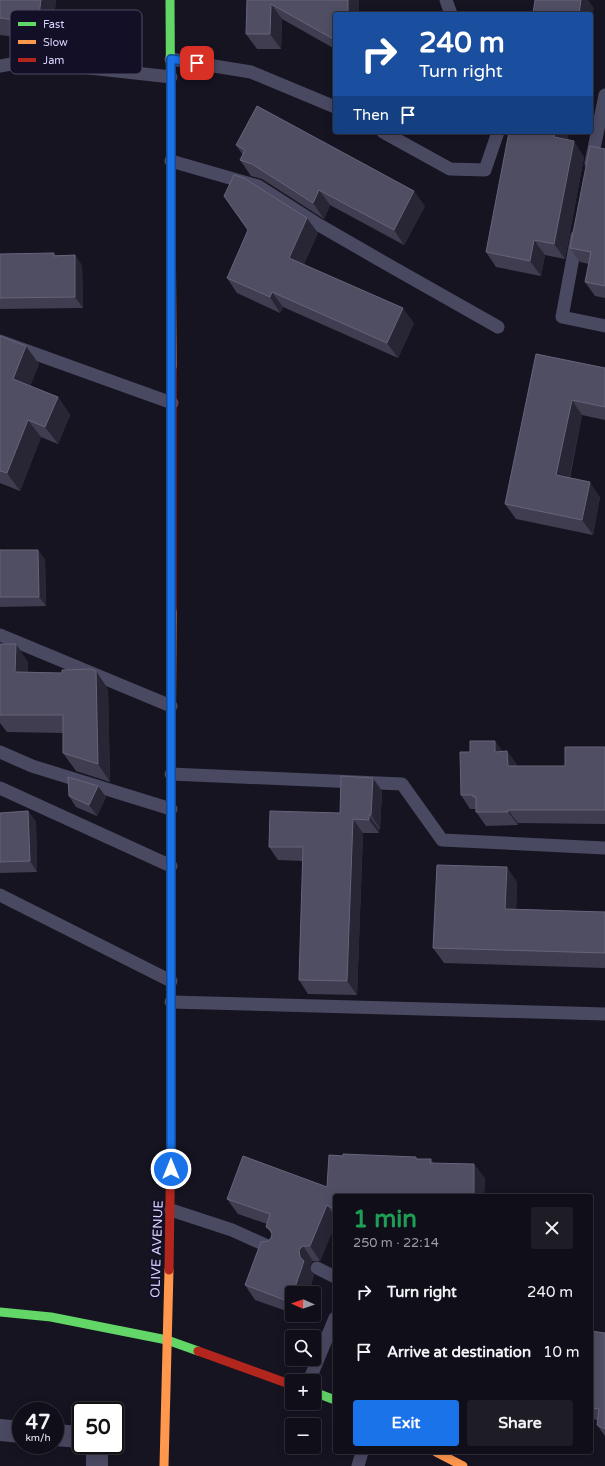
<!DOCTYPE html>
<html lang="en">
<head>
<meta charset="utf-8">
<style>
	:root { --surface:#100f19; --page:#1e1d26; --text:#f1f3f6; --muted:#9c9ca2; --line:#302f38; --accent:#1a73e8 }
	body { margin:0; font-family:"Varela Round",sans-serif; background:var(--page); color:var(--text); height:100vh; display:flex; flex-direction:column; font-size:15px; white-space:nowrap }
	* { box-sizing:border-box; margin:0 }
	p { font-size:13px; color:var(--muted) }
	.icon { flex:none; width:22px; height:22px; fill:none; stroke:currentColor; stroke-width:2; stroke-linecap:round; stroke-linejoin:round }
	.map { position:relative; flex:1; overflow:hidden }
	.panel { position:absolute; left:333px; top:1194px; width:260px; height:260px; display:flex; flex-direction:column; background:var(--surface); border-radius:4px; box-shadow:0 2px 10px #0003,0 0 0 1px var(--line) }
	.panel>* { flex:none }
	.hud { position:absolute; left:333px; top:12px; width:260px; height:122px; border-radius:4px; box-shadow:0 2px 10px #0003,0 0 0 1px var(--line); background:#1a4fa0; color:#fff; overflow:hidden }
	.needle { width:26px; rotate:272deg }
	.controls { position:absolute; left:285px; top:1286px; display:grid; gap:8px }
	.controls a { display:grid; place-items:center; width:36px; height:36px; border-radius:4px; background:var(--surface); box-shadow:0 2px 10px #0003,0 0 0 1px var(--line); font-size:20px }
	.speed { position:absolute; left:12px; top:1402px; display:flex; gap:8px; font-size:20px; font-weight:700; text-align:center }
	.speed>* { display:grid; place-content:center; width:52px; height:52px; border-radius:50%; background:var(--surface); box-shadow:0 2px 10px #0003,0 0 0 1px var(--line); line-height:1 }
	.speed small { font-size:10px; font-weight:400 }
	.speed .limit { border:2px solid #111; border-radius:6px; background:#fff; color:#111 }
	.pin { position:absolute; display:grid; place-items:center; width:34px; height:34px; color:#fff; margin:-17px; border-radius:8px; box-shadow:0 2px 6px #0006 }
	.me { position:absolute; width:44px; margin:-22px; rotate:0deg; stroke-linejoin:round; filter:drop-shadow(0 0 3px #0008) }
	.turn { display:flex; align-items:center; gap:14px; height:84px; padding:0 20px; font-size:18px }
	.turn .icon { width:52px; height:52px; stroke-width:2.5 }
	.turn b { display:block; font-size:28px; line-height:34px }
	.then { display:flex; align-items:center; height:38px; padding:0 20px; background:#0003; gap:8px; font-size:15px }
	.round { display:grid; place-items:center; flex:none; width:42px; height:42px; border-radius:4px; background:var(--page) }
	.headline { display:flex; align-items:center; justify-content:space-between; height:68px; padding:0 20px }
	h1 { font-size:24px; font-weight:800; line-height:30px; color:#1e9e55 }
	.cta { display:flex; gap:8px; margin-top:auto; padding:8px 20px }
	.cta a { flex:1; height:46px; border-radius:4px; background:var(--accent); color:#fff; font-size:16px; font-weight:800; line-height:46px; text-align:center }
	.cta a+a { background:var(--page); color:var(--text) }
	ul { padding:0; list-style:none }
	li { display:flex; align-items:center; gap:12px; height:60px; padding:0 20px }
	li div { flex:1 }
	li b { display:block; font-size:15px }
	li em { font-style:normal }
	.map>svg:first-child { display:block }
</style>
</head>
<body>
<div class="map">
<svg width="605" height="1466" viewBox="0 0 605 1466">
	<rect width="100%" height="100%" fill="#161421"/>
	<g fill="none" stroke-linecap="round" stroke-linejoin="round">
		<!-- lane -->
		<g stroke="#4a4962" stroke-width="13">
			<polyline points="446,0 451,14"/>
			<polyline points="171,59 251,72 335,107"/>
			<polyline points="0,66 27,61 171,77"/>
			<polyline points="383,132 450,169 485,170 498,132"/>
			<polyline points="171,161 258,186 319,225 378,259 498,327"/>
			<polyline points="591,163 605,95"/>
			<polyline points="577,236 562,317 605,326"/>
			<polyline points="0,341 172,403"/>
			<polyline points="0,635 171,706"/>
			<polyline points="0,752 32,766 171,809"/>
			<polyline points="171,774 402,784 442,840 605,848"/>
			<polyline points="0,788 171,866"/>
			<polyline points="0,895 171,981"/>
			<polyline points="171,1002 605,1014"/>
			<polyline points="171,1210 232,1230 274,1249"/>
			<polyline points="317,1268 335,1277"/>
			<polyline points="309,1381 335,1318"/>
			<polyline points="358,1466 362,1452"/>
		</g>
		<!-- street -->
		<g stroke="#4a4962" stroke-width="22">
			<polyline points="0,1430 21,1432"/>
			<polyline points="55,1435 81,1437"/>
			<polyline points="97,1466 97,1445"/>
		</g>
		<!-- fast -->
		<g stroke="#63d668" stroke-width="9">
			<polyline points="170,0 171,167"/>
			<polyline points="171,1130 171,823"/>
			<polyline points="0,1312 51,1317 167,1340 198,1351"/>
			<polyline points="314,1392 335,1400"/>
		</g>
		<!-- slow -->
		<g stroke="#ff974d" stroke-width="9">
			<polyline points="171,167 172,367"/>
			<polyline points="171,823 172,611"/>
			<polyline points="436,1452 463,1466"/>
			<polyline points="164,1466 169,1270"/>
		</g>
		<!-- jam -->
		<g stroke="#b3261e" stroke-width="9">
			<polyline points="172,611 172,367"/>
			<polyline points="169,1270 171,1130"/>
			<polyline points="198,1351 292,1385"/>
		</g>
	</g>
	<!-- wall -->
	<g fill="#403d50">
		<polygon points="0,0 56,0 51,42 0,35"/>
		<polygon points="247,0 335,14 335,49 282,19 281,49 257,49 246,34"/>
		<polygon points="567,140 584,157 565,259 545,255 541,276 496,267 486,252"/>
		<polygon points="236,145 425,206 404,245 330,205 324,219 262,179 251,176 240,160 243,155"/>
		<polygon points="605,149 605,298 595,296 585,282 589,264 580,262 570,248"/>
		<polygon points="318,233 304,264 414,323 398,358 283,307 280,313 237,293 227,278"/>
		<polygon points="0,254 55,255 75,255 82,266 83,308 0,309"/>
		<polygon points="0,336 39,364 30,386 58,397 70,415 58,444 41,437 20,491 0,483"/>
		<polygon points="536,354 605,368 605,420 582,415 570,478 600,497 593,535 516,519 505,504"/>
		<polygon points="0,550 45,559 46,606 0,607"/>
		<polygon points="0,644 28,662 28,672 108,689 110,782 76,771 63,753 63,733 7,732 0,723"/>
		<polygon points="605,747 605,824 518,823 518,825 486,826 476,812 476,809 470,809 461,795 470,752 507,751 517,765 517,766 565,766"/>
		<polygon points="382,791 380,829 379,829 379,833 363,833 357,995 308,994 299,980 303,861 278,860 269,847 340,813"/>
		<polygon points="69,796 106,797 97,816 76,807"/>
		<polygon points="28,811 36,822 37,872 0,873 0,813"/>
		<polygon points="517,882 516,909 605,912 605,968 444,963 433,948"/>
		<polygon points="418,1159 431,1159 433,1163 485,1178 484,1196 335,1196 335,1225 320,1261 313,1261 310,1265 310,1269 314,1276 292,1293 292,1313 255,1300 245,1285 268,1241 271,1238 272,1234 266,1227 267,1224 238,1214 227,1199 327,1187"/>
		<polygon points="591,1331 605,1333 605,1436 597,1425 598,1420 591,1419"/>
	</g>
	<!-- shaded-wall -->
	<g fill="#282635">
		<polygon points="41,0 56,0 51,42 38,23"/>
		<rect x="348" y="0" width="11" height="14"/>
		<polygon points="581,0 588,0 594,8 591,21 591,14 579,14"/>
		<polygon points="271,4 282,19 281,49 270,34"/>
		<polygon points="555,132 569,132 565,152 554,137"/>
		<polygon points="574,141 584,157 565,259 554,244"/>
		<polygon points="319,190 330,205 324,219 313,203"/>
		<polygon points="414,191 425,206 404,245 394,230"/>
		<polygon points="307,218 318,233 300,273 289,258"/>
		<polygon points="534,240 545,255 541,276 530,261"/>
		<polygon points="75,255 82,266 83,308 75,297"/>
		<polygon points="272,292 283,307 280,313 270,297"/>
		<polygon points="403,308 414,323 398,358 387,343"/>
		<polygon points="26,346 39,364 26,397 13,379"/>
		<polygon points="58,397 70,415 58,444 45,427"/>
		<polygon points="572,400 582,415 567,490 556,475"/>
		<polygon points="28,420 41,437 20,491 7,473"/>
		<polygon points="590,482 600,497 593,535 582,520"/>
		<polygon points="38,550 45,559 46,606 39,597"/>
		<polygon points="16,644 28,662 28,690 15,672"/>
		<polygon points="96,671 108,689 110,782 98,764"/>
		<polygon points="495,741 505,754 495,752"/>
		<polygon points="507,751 517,765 517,780 508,766"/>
		<polygon points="373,778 382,791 380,829 371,815"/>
		<polygon points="98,786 106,797 97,816 89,805"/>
		<polygon points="508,810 518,823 518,825 508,812"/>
		<polygon points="28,811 36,822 37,872 30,861"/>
		<polygon points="369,815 379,829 379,833 369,820"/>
		<polygon points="353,819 363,833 357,995 347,981"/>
		<polygon points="507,867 517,882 516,924 505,909"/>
		<polygon points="474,1164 485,1178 484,1196 474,1196"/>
		<polygon points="327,1205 335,1217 335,1225 320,1261 310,1246"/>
		<polygon points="303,1246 313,1261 310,1265 310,1269 314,1276 309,1293 293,1293 300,1257 299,1250"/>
		<polygon points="292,1297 292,1304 290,1302"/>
	</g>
	<!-- building -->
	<g fill="#504e63" stroke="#66637b">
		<polygon points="0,0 41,0 38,23 0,18"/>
		<polygon points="247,0 348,0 348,14 335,14 335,40 271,4 270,34 246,34"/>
		<polygon points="535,0 581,0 579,14 533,14"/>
		<polygon points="257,106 414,191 394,230 319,190 313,203 252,164 240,160 245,150 236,145"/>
		<polygon points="509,132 555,132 554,137 574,141 554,244 534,240 530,261 486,252"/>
		<polygon points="590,146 605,149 605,286 585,282 591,252 570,248"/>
		<polygon points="234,175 244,178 307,218 289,258 403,308 387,343 272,292 270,297 227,278 248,230 224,196"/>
		<polygon points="54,253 54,256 75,255 75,297 0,298 0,254"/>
		<polygon points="0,336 26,346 13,379 58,397 45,427 28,420 7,473 0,471"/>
		<polygon points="536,354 605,368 605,407 572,400 556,475 590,482 582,520 505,504"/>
		<polygon points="0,550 38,550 39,597 0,597"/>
		<polygon points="0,644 16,644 15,672 62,673 62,670 91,669 96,671 98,764 63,753 63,715 0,715"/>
		<polygon points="470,741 495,741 495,752 507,751 508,766 565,766 565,747 605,747 605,810 508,810 508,812 476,812 476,797 473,797 473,795 461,795 460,752 470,752"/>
		<polygon points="341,776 373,778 371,815 369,815 369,820 353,819 347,981 299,980 303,847 269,847 270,811 340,813"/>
		<polygon points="68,777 98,786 89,805 69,796"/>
		<polygon points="28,811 30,861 0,862 0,813"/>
		<polygon points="437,865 507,867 505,909 605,912 605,953 433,948"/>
		<polygon points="343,1154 416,1157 416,1159 431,1159 430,1163 474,1164 474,1196 335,1196 335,1210 327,1205 310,1246 303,1246 299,1250 300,1257 304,1261 293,1293 292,1293 292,1297 290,1302 245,1285 261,1242 268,1241 271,1238 272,1234 270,1229 266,1227 270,1214 227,1199 243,1156 327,1187 329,1155 343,1156"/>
		<polygon points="591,1331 605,1333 605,1429 597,1425 599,1409 591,1408"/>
	</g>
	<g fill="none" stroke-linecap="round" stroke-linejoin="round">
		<defs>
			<polyline id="route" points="171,1169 171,59 197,63"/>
		</defs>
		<!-- route casing -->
		<use href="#route" stroke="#114b97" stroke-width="10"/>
		<!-- route -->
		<use href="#route" stroke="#1a73e8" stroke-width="7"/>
	</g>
	<g text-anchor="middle" stroke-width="4" stroke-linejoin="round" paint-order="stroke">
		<!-- street labels -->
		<g font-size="13" fill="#d9d4ff" stroke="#130f26">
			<text transform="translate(156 1249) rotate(-88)" y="5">OLIVE AVENUE</text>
		</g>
	</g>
	<!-- legend -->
	<rect x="10" y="10" width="132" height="64" rx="6" fill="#130f26" stroke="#4e4a67" stroke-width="1"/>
	<rect x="18" y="22" width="18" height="4" fill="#63d668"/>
	<rect x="18" y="40" width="18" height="4" fill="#ff974d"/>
	<rect x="18" y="58" width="18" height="4" fill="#b3261e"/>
	<g font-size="11" fill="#d9d4ff">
		<text x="43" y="28">Fast</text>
		<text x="43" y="46">Slow</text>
		<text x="43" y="64">Jam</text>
	</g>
</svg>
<div class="controls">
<a><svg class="needle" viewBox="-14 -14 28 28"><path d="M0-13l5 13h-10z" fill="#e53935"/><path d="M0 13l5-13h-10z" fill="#9c9ca2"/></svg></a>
<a><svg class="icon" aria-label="search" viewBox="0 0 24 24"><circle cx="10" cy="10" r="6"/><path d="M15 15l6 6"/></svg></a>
<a>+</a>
<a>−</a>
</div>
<div class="speed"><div>47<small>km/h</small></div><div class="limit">50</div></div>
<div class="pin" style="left:197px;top:63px;background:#d93025"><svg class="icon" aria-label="arrive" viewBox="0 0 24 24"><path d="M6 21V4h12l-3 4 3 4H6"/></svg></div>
<svg class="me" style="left:171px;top:1169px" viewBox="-20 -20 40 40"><circle r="17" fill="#1a73e8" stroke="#fff" stroke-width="3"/><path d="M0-11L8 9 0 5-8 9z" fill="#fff"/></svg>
<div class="hud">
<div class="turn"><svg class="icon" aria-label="right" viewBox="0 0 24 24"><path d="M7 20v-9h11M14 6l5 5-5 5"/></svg><div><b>240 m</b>Turn right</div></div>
<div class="then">Then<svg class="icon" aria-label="arrive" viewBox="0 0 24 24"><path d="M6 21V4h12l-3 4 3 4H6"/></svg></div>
</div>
<section class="panel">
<div class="headline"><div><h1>1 min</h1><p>250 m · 22:14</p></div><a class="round"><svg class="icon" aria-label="close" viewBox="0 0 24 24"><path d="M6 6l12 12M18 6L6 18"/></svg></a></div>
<ul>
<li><svg class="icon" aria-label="right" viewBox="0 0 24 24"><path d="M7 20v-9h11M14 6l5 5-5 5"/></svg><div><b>Turn right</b></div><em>240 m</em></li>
<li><svg class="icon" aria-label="arrive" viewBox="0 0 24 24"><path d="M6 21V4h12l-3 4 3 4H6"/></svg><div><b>Arrive at destination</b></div><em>10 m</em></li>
</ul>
<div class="cta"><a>Exit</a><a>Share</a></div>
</section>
</div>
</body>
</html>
